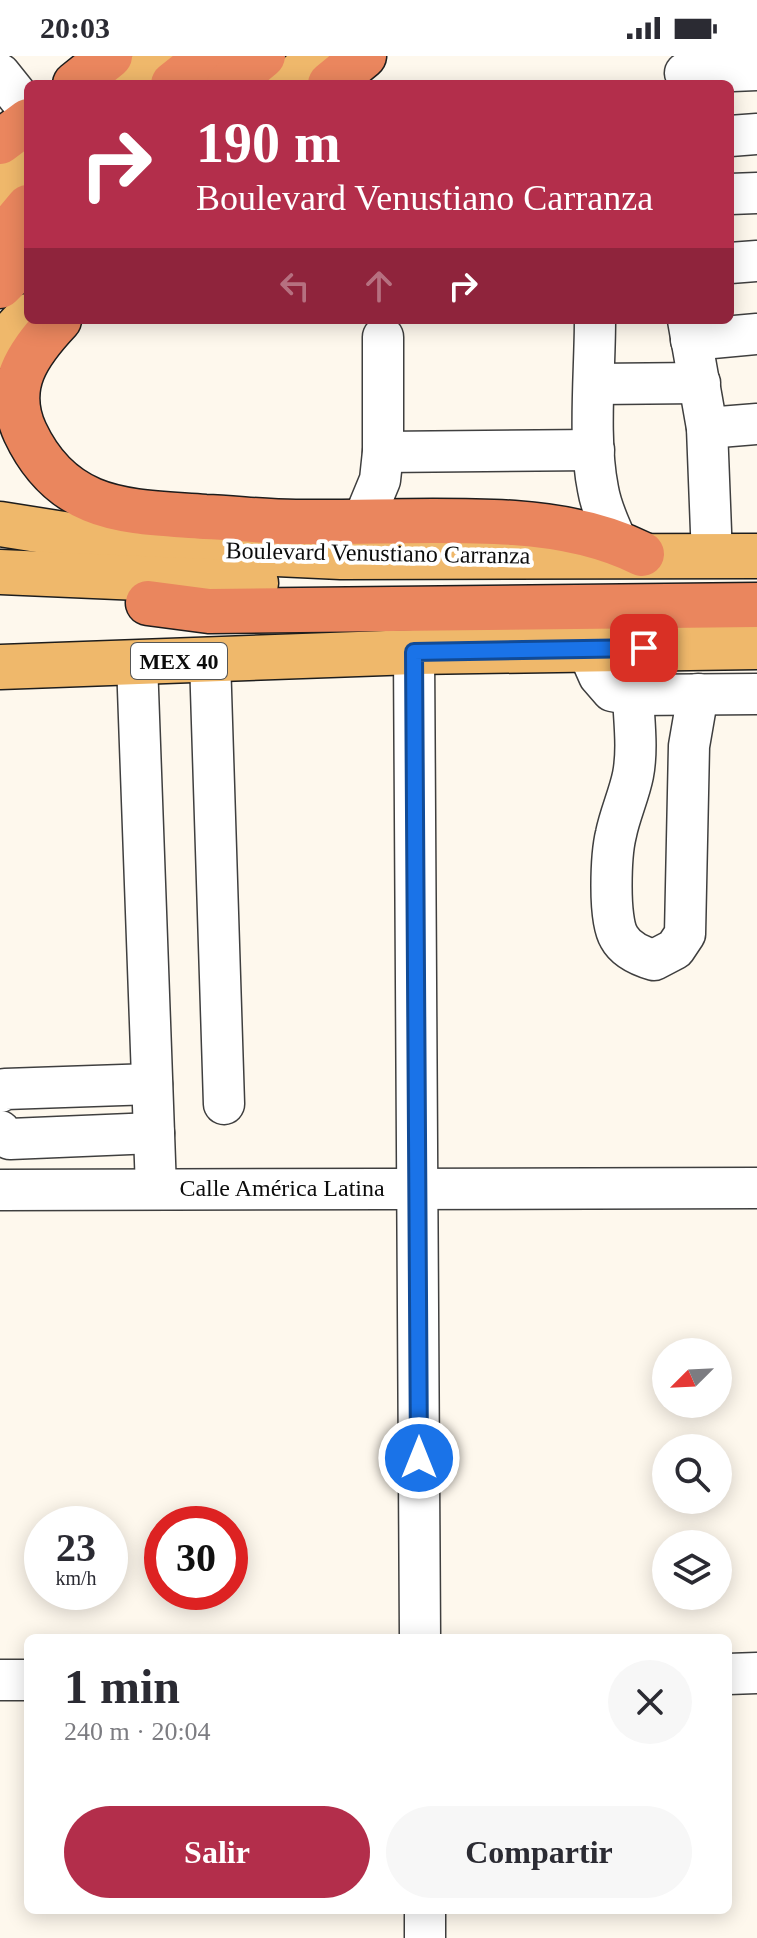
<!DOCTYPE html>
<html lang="es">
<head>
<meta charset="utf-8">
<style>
	:root { --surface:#fff; --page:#f7f7f7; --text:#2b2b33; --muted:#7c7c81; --accent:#b32e4b }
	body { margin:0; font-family:"Times New Roman",serif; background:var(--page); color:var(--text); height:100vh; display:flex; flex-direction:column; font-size:30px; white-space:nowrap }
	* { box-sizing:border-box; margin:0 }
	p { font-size:26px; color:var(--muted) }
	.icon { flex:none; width:44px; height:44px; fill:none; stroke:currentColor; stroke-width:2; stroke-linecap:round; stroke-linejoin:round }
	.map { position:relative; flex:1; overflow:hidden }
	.details { position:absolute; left:24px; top:1578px; width:708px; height:280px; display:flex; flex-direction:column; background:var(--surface); border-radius:12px; box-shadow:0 4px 20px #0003 }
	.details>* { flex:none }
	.top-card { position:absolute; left:24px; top:24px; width:710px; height:244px; border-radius:12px; box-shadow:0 4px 20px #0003; background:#b32e4b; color:#fff; overflow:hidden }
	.needle { width:52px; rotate:246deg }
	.buttons { position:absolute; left:652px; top:1282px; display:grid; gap:16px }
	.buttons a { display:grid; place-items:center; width:80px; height:80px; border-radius:50%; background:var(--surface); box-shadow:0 4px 20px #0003; font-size:40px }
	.speed { position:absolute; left:24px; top:1450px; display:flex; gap:16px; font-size:40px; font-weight:700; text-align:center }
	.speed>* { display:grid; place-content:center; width:104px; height:104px; border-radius:50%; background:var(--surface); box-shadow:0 4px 20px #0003; line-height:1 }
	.speed small { font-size:20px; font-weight:400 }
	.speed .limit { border:12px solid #d22; background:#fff; color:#111 }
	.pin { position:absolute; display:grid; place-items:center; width:68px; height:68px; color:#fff; margin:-34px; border-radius:16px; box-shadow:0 4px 12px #0006 }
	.me { position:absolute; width:88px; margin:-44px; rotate:0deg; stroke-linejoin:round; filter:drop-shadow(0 0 6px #0008) }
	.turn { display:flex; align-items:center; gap:28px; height:168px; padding:0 40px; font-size:36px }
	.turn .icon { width:104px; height:104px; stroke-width:2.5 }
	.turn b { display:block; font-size:56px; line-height:68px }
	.lanes { display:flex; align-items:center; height:76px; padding:0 40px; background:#0003; justify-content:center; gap:40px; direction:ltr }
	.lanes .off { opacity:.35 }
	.round { display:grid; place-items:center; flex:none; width:84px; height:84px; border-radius:42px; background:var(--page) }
	.head { display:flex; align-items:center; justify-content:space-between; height:136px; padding:0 40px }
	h1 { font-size:48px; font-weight:700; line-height:60px }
	.button { display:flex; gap:16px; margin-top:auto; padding:16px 40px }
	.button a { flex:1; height:92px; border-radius:48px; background:var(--accent); color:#fff; font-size:32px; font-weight:700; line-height:92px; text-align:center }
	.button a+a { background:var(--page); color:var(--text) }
	.status { display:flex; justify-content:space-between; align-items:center; height:56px; padding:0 40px; background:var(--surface); direction:ltr }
	.status svg { height:22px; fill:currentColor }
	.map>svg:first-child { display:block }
</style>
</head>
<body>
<div class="status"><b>20:03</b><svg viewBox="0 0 49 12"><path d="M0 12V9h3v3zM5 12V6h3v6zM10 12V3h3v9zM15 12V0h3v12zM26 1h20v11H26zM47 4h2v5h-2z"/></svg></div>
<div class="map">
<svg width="757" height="1882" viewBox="0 0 757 1882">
	<rect width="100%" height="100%" fill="#fef8ed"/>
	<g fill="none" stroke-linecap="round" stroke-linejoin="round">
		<defs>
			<g id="minor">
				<polyline points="685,17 757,14"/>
				<polyline points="0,18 28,53"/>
				<polyline points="730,80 757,78"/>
				<polyline points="730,138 757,137"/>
				<polyline points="730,207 757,205"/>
				<path d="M595,264C595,315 588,384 598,433C601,451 609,469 617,486"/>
				<polyline points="688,264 707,372 712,501"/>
				<polyline points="691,284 757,278"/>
				<polyline points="595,328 700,327"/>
				<polyline points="707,372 757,368"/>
				<polyline points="383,396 594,394"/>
				<polyline points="363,465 380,424 383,396 383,281"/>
				<polyline points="587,593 599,620 612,635 633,639 757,638"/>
				<polyline points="414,596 420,1582"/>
				<polyline points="210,603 224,1048"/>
				<polyline points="137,606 156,1133"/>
				<path d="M633,639C634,665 638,693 633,719C629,739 620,758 616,778C611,798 608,863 619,881C626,894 640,900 654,904L675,893L685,878L689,690L698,638"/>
				<polyline points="0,1036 5,1033 152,1028"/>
				<polyline points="0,1075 2,1080 10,1083 154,1077"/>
				<polyline points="0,1134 757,1132"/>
				<polyline points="728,1618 757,1617"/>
				<polyline points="0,1624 28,1624"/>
				<polyline points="425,1854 425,1882"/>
			</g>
			<g id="major">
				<polyline points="133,28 167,0"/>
				<polyline points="288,28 321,0"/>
				<polyline points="0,136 28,113"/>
				<polyline points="0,290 28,260"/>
				<polyline points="0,468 152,492 341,501 757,500"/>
				<polyline points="0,516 256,527"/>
				<polyline points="0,611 414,596 757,591"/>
			</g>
			<g id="highway">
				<polyline points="75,28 110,0"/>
				<polyline points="173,28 208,0"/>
				<polyline points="229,28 263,0"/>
				<polyline points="330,28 364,0"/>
				<polyline points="0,86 28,65"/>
				<polyline points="4,180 28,151"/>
				<polyline points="0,230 28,202"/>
				<path d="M59,264C28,297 4,330 25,376C39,406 61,431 92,444C125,458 169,458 205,461C235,462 266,466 296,466C368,467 441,462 514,467C558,470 602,478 642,498"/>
				<polyline points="148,547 209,555 757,549"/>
			</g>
		</defs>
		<!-- minor casing -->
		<use href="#minor" stroke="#3f3f3f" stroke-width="43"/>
		<!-- major casing -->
		<use href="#major" stroke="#1d1d1d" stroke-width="47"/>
		<!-- highway casing -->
		<use href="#highway" stroke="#1d1d1d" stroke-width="47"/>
		<!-- minor -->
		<use href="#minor" stroke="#fff" stroke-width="40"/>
		<!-- major -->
		<use href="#major" stroke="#efb86b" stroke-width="44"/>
		<!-- highway -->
		<use href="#highway" stroke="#ea865e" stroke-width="44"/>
	</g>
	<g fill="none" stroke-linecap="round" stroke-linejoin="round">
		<defs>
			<polyline id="route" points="419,1402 414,596 644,592"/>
		</defs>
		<!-- route casing -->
		<use href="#route" stroke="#114b97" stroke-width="20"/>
		<!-- route -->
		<use href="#route" stroke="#1a73e8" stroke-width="14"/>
	</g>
	<g text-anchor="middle" stroke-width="8" stroke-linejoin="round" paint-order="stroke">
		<!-- shield labels -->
		<rect fill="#fff" stroke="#555" stroke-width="2" x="131" y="587" width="96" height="36" rx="6"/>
		<g font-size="22" font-weight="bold" fill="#0c0c0c">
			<text x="179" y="613">MEX 40</text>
		</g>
		<!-- street labels -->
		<g font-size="24" fill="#0c0c0c" stroke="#fff">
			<text transform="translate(378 497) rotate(1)" y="8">Boulevard Venustiano Carranza</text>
			<text x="282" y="1140">Calle América Latina</text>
		</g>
	</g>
</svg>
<div class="buttons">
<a><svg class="needle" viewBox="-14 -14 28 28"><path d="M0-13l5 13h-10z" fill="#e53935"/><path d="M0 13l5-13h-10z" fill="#7c7c81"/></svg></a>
<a><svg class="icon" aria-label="search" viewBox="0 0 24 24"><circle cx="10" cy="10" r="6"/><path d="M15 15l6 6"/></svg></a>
<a><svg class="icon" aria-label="layers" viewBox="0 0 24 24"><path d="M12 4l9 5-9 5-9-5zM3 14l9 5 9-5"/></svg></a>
</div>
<div class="speed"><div>23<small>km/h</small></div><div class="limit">30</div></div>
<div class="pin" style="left:644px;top:592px;background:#d93025"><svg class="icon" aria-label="arrive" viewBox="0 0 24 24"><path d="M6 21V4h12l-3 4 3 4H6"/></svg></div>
<svg class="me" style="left:419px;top:1402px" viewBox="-20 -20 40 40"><circle r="17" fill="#1a73e8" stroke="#fff" stroke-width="3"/><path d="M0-11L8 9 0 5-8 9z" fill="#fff"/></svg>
<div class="top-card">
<div class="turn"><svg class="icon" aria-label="right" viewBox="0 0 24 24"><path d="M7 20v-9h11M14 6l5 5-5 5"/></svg><div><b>190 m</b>Boulevard Venustiano Carranza</div></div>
<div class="lanes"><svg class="icon off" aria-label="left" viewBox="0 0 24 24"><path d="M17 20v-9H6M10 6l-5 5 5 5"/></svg><svg class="icon off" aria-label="ahead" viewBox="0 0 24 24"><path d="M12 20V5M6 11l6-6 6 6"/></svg><svg class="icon" aria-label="right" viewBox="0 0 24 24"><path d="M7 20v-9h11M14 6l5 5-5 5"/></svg></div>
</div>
<section class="details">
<div class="head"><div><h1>1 min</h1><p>240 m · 20:04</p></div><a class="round"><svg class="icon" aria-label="close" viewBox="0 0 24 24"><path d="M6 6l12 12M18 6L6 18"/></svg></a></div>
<div class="button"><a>Salir</a><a>Compartir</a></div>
</section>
</div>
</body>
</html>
